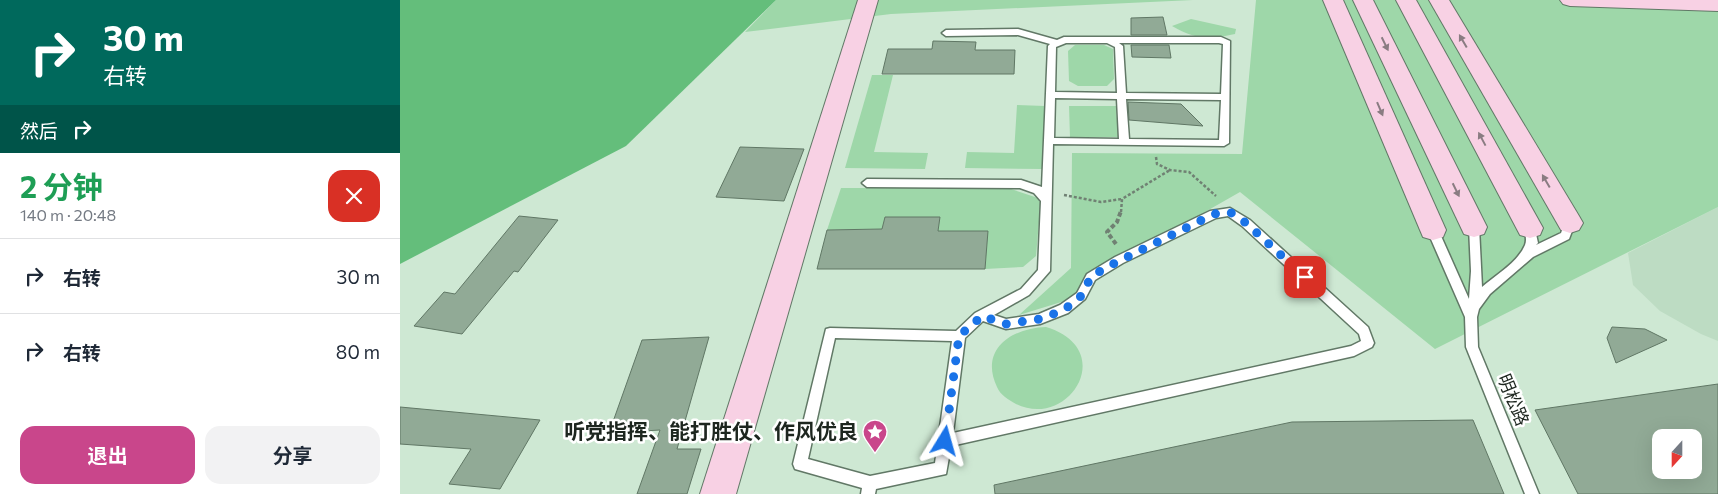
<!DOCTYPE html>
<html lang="zh">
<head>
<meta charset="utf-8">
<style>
	:root { --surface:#fff; --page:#f2f2f3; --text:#1f2937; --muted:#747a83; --line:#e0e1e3; --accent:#c9468b }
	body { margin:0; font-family:Commissioner,"Noto Sans SC",sans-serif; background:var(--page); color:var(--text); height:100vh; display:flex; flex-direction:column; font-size:19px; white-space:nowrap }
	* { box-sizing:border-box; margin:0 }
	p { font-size:16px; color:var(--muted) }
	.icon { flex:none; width:28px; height:28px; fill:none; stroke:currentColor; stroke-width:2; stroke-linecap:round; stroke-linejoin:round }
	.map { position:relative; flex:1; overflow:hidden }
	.panel { display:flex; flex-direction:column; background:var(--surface); width:400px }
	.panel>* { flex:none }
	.banner { background:#00695c; color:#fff; overflow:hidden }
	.needle { width:32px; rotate:201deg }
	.tools { position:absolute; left:1252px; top:429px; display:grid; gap:10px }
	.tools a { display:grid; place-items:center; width:50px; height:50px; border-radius:10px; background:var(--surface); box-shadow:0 5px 20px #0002; font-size:25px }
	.pin { position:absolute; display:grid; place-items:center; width:42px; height:42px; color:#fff; margin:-21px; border-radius:10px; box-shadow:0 2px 8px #0006 }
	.me { position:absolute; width:55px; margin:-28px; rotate:8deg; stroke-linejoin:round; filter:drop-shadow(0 0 4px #0008) }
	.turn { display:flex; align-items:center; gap:18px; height:105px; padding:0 20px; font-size:22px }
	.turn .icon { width:65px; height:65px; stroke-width:2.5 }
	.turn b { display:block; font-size:35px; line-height:42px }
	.then { display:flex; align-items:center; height:48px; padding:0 20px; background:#0003; gap:10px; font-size:19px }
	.round { display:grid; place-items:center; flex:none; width:52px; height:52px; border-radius:15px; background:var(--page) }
	.summary { display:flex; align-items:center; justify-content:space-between; height:85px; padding:0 20px }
	h1 { font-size:30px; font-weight:700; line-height:38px; color:#1e9e55 }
	.button { display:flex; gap:10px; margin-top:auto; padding:10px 20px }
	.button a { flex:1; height:58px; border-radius:15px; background:var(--accent); color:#fff; font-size:20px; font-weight:700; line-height:58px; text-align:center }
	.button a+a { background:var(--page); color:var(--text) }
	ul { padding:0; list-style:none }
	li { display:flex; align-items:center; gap:15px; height:75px; padding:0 20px; border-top:1px solid var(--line) }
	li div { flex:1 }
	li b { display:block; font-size:19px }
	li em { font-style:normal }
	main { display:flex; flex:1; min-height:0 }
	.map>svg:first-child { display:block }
</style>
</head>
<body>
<main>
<section class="panel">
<div class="banner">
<div class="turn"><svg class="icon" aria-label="right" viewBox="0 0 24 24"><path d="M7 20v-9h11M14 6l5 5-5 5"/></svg><div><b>30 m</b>右转</div></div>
<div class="then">然后<svg class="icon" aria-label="right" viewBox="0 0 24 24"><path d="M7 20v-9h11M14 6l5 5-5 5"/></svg></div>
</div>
<div class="summary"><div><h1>2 分钟</h1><p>140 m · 20:48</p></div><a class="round" style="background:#d93025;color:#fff"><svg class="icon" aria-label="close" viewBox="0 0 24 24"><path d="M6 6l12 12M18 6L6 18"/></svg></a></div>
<ul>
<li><svg class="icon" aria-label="right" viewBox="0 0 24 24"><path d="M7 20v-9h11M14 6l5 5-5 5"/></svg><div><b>右转</b></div><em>30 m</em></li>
<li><svg class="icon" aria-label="right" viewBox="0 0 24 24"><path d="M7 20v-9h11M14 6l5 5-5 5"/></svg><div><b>右转</b></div><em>80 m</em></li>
</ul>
<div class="button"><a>退出</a><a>分享</a></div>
</section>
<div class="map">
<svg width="1318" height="494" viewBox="0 0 1318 494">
	<rect width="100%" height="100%" fill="#cee8d3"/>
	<!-- built -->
	<polygon fill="#bddcc3" points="1318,207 1318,341 1301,334 1260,311 1233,285 1228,253"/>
	<!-- green -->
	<g fill="#9ed7a9">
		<polygon points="376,0 793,0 491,14 345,32"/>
		<polygon points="856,0 1318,0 1318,207 1035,349 840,192 691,277 681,296 619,315 671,268 672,153 842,154"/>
		<path d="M791,19L836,29L835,34C808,40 797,40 772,26Z"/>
		<polygon points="675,45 704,45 713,49 714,79 707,86 678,86 669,81 668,51"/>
		<polygon points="472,75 493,75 474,152 528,153 525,169 445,168"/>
		<polygon points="617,105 645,106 642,169 565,168 567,152 614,153"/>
		<polygon points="669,106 716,106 718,137 670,137"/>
		<polygon points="441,188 608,188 641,199 636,256 623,267 585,269 587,231 538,231 539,217 485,217 482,229 427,230"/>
		<path d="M646,327C719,349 669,430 616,404C609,400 600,395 597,387C579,349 612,328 646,327Z"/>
	</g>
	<!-- forest -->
	<polygon fill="#64be7b" points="0,0 376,0 226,146 0,264"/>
	<!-- building -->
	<g fill="#91aa96" stroke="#607765" fill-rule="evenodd">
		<polygon points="763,17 767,35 731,35 731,18"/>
		<polygon points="533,41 576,42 575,50 615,50 614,74 482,74 488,49 532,49"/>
		<polygon points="731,45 769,45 771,58 732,57"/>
		<polygon points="728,102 781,104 803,126 729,120"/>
		<polygon points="340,147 404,149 384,201 316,197"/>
		<polygon points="119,216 158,220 118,272 114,271 62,334 14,326 44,292 55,294"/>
		<polygon points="485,217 540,217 538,231 588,231 585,269 417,269 427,230 482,229"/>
		<polygon points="1212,327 1245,329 1267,340 1216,363 1207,338"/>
		<polygon points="309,337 277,449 301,449 287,494 237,494 260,430 209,433 242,340"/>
		<path d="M1318,384V494H1178L1135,410ZM1261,438H1294V470H1261Z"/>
		<polygon points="0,407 140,420 100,489 49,484 71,449 0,444"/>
		<polygon points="1073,420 1104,494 595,494 594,485 892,422"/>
	</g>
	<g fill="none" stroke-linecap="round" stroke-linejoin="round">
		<defs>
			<g id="lane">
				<path d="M618,29L657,40L664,37H821L830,41L829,143L824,146L653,144L650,271L629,295L594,315L606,319L639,314L660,305L677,293L687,274L715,257L810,211L830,208L850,220L968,327L974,343L972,347L954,356L551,446L546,474L476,489L475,494H461L462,488L395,469L393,464L426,329L430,328L556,331L575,313L621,289L638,270L641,201L634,193L620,188L467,187L462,183L467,179L621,180L642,187L648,46L650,44L618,35L546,36L542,33L546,30ZM666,43H707L715,47L717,93L655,92L656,47ZM719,43H819L823,44L821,94L726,93L723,46ZM655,98L717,99L719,139L654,138ZM726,99L821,100L819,140L729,139ZM828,216L842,226L959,334L961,341L951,346L553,433L565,338L583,321L606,329L640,324L668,313L685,299L695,280L723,263L816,218ZM435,338L552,341L535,463L470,476L408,459Z"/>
				<path d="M1170,219L1175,223L1169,239L1133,257L1090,294L1079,309L1077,317L1078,347L1139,494H1125L1066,347L1065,317L1027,230L1029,227H1037L1069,299L1071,271L1069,227L1070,224L1074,223L1079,227L1082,287C1096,275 1118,262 1125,245C1128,238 1123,231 1126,225H1134L1138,243L1136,245L1161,233L1166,220Z"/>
			</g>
			<g id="secondary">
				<polygon points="458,0 478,0 336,494 300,494"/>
				<polygon points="923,0 943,0 1046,230 1043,237 1033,240 1023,237 1020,230"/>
				<polygon points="953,0 973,0 1087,227 1084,234 1074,237 1064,234"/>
				<polygon points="996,0 1016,0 1143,228 1140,235 1130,238 1120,235"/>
				<polygon points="1029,0 1049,0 1179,216 1183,223 1179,230 1170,233 1161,230"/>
				<polygon points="1160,0 1318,0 1318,11 1170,6 1163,4"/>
			</g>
		</defs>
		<!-- lane casing -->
		<use href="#lane" stroke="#617866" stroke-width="3"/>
		<!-- secondary casing -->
		<use href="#secondary" stroke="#617866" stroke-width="2"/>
		<!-- path-far1 -->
		<g stroke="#708173" stroke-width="2.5" stroke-dasharray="3 2" stroke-linecap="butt">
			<polyline points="756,157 757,164 770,170 789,172 816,196"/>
			<polyline points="664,195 701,202 722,199"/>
			<polyline points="721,212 722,199 770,170"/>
		</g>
		<!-- path -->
		<polyline stroke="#708173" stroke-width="4" stroke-dasharray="4.5 2.5" stroke-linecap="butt" points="716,244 707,232 717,222 721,211"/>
		<!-- lane -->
		<use href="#lane" fill="#fff" fill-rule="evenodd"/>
		<!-- secondary -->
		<use href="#secondary" fill="#f8d1e4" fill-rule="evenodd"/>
	</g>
	<!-- one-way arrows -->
	<defs><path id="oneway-solid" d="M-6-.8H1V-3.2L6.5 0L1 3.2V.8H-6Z" transform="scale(1.25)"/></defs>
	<g fill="#8a7c82">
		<use href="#oneway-solid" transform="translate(1063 41) rotate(-120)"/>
		<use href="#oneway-solid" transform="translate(985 44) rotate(64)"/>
		<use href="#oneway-solid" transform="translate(980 109) rotate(67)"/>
		<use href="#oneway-solid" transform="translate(1082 139) rotate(-118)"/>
		<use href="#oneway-solid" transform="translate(1146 181) rotate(-120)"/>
		<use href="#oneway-solid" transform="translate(1056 190) rotate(64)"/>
	</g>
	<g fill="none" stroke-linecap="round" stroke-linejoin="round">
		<!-- route -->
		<polyline stroke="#1a73e8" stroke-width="9" stroke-dasharray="0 16.2" points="545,441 559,336 582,316 606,324 640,319 664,310 681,296 691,277 705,268 814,214 830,212 846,223 905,277"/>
	</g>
	<!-- icons -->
	<defs>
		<symbol id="sight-pin" viewBox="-11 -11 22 30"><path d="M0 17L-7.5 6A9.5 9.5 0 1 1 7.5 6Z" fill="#c9468b" stroke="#fff"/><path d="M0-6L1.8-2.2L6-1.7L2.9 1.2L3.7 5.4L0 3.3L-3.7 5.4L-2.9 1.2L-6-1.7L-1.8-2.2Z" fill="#fff"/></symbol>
	</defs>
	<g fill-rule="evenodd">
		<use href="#sight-pin" x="461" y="418" width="28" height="38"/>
	</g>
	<g text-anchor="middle" stroke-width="5" stroke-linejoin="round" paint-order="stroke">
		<!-- street labels -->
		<g font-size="18" fill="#1d261f" stroke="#fff">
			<text transform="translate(1113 400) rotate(68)" y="6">明松路</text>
		</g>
		<!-- near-poi labels -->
		<g font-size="21" font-weight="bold" fill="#1d261f" stroke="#fff" text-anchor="end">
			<text x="458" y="439">听党指挥、能打胜仗、作风优良</text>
		</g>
	</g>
</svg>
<div class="tools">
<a><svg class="needle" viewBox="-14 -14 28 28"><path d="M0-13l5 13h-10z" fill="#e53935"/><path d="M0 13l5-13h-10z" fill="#747a83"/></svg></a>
</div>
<div class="pin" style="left:905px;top:277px;background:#d93025"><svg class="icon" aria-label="arrive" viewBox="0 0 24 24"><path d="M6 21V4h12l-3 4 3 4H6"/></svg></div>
<svg class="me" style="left:545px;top:441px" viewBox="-20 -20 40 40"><path d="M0-17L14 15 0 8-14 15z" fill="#1a73e8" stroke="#fff" stroke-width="4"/></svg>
</div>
</main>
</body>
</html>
